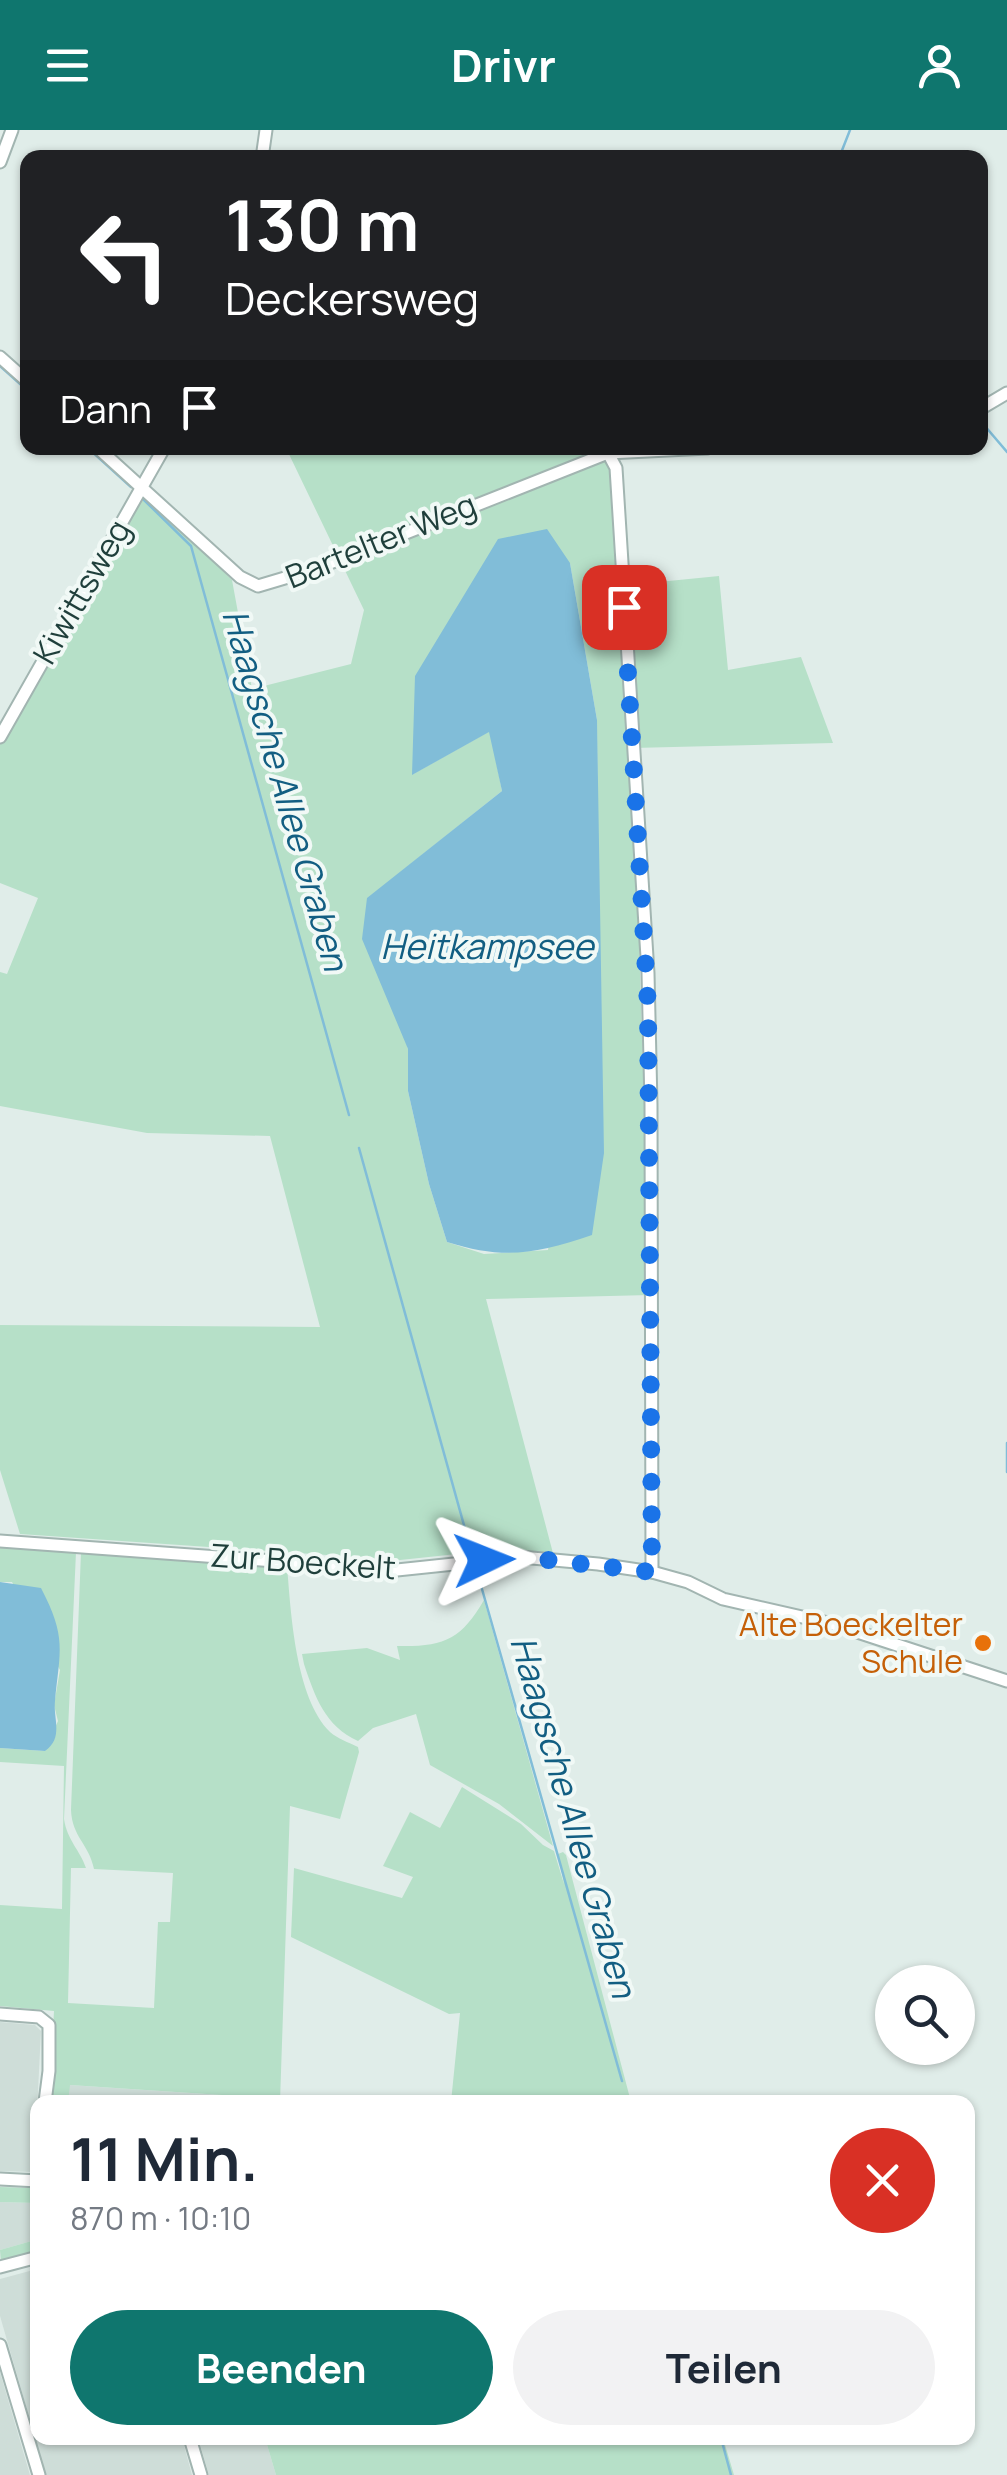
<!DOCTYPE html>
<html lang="de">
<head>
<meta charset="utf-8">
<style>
	:root { --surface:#fff; --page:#f2f2f3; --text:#1f2937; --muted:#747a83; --accent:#0f766e }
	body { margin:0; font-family:Manrope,sans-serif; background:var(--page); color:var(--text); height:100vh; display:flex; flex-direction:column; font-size:38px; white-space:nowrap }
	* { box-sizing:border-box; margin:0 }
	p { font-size:32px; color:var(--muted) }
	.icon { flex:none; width:55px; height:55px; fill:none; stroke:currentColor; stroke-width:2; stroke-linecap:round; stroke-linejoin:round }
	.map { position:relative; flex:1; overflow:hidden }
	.details { position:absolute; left:30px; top:1965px; width:945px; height:350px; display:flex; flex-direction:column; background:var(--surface); border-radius:20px; box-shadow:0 2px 8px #0004 }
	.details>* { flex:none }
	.hud { position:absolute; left:20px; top:20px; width:968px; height:305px; border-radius:20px; box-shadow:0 2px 8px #0004; background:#202124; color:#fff; overflow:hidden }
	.controls { position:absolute; left:875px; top:1835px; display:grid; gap:20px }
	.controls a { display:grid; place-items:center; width:100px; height:100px; border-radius:50%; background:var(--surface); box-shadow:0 2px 8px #0004; font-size:50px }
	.pin { position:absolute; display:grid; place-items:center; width:85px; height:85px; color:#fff; margin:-42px; border-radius:20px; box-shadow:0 5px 15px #0006 }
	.me { position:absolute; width:110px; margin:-55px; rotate:88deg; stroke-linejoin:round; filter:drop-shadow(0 0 8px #0008) }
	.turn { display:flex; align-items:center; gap:35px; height:210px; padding:0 40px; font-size:45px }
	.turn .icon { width:130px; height:130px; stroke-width:2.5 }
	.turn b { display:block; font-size:70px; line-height:85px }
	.then { display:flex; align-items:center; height:95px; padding:0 40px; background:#0003; gap:20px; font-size:38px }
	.round { display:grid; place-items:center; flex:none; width:105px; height:105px; border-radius:52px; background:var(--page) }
	.overview { display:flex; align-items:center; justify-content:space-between; height:170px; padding:0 40px }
	h1 { font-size:60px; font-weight:700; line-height:75px }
	.primary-button { display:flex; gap:20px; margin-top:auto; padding:20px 40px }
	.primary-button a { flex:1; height:115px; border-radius:60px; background:var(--accent); color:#fff; font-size:40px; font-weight:700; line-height:115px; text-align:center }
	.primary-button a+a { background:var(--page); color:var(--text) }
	header { display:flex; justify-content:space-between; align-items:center; height:130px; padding:0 40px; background:var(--accent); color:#fff; font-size:45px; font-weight:700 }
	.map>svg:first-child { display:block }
</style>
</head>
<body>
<header><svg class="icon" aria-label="menu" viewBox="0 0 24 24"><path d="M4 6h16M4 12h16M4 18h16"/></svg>Drivr<svg class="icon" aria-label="person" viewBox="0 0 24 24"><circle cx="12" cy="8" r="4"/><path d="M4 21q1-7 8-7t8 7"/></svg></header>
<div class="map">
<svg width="1007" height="2345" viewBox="0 0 1007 2345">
	<rect width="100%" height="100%" fill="#e0ede9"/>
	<!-- built -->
	<g fill="#ceddd8">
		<polygon points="0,1892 35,1895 41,1901 34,2042 0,2041"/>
		<polygon points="69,1955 267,1968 267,1972 49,1972"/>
		<polygon points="0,2072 36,2073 35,2110 0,2120"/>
		<polygon points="37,2139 38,2308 182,2308 192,2345 46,2345 0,2186 0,2149"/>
		<polygon points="0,2242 30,2345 0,2345"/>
		<polygon points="198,2308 265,2308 276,2345 209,2345"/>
	</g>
	<!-- green -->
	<g fill="#b6e0c8" fill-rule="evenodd">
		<path d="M286,318H607L615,330L628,455L719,446L728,540L801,527L833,613L633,618L650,1165L486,1169L554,1427L476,1422L400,1430L20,1404L0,1340V1195L320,1197L270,1006L147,1003L0,976V842L7,844L38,768L0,753V611L142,360L232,450L252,559L351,534L364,480ZM570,433L597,590L598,783L548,1120L484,1124L447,1112L429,1054L408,961V919L367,769L502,661L490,601L413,644Z"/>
		<path d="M0,1416L76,1422L64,1689C67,1710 80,1720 86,1738H71L68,1873L154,1878L158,1792H170L173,1743L94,1739C89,1714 72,1707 71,1680L81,1422L287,1436C291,1483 295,1567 330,1602C338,1609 348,1612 358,1617L359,1622L340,1689L290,1676L280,1972H267V1968L70,1955L68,1972H49L54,1881L0,1876V1775L62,1779L64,1636L0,1632V1618L45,1621L58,1591L54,1575L60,1540L12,1452H0Z"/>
		<path d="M484,1470L553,1716L499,1674L430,1635L416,1584L373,1598L358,1611C325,1596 315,1567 304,1534L302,1524L367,1518L400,1530L397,1516C443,1517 461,1510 484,1470Z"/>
		<polygon points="462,1657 521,1694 543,1715 554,1721 564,1754 558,1724 563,1722 566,1725 631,1972 451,1972 460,1883 449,1884 291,1807 294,1738 402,1768 413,1747 383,1736 410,1682 440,1698"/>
		<polygon points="0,2057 34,2058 36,2073 0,2072"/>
		<polygon points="35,2110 34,2124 1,2133 0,2120"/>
		<polygon points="265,2308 723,2308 734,2345 276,2345"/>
	</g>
	<!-- water -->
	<g fill="#81bdd8">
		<path d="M547,399L570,433L597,590L604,1023L592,1105C536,1124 504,1130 447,1112L429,1054L408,961V919L362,809L367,768L502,661L489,602L412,645L415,546L498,409Z"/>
		<path d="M0,1452L41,1458C67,1508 60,1520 55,1571C53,1589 64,1608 45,1621L0,1618Z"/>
	</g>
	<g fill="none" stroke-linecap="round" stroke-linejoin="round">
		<!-- stream -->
		<g stroke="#81bdd8" stroke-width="2.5">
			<polyline points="839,28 850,0"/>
			<polyline points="0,236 28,261"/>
			<polyline points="980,295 984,295 1007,322"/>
			<polyline points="88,318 131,357"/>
			<polyline points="142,368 191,416 349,985"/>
			<polyline points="359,1018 472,1424"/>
			<polyline points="1007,1313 1007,1342"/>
			<polyline points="476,1438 622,1951"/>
			<polyline points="721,2308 731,2345"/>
		</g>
		<defs>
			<g id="minor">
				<polyline points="262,28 266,0"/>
				<polyline points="0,32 12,0"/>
				<polyline points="0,227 28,252"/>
				<polyline points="980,279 1007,263"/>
				<polyline points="98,318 240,447 258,456 315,439 608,323 708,318"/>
				<polyline points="608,323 616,338 648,843 651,975 652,1442"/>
				<polyline points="0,607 164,318"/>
				<polyline points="0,1411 397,1440 521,1427 598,1434 652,1442 688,1452 723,1469 833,1494 1007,1551"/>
				<polyline points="0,1884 39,1887 49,1895 49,1941 45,1972"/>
				<polyline points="0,2049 38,2051"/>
				<polyline points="0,2137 38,2127"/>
				<polyline points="0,2215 39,2345"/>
				<polyline points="190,2308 201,2345"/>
			</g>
		</defs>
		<!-- minor casing -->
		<use href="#minor" stroke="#a2b5b1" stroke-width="15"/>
		<!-- minor -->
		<use href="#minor" stroke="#fff" stroke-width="11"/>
	</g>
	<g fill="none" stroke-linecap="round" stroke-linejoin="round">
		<!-- route -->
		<polyline stroke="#1a73e8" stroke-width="18" stroke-dasharray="0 32.4" points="484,1430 522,1427 652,1442 648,876 624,477"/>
	</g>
	<!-- markers -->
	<circle fill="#e8710a" stroke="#f1f9f6" stroke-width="4" cx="983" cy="1513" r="10"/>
	<g text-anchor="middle" stroke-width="8" stroke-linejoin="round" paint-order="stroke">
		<!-- street labels -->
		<g font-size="32" fill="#1f3f3b" stroke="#f1f9f6">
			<text transform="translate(381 411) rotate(-22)" y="11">Bartelter Weg</text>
			<text transform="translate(82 462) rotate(-60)" y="11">Kiwittsweg</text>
			<text transform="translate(303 1432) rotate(4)" y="11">Zur Boeckelt</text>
		</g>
		<!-- food labels -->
		<g font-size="32" fill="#c56008" stroke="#f1f9f6" text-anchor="end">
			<text x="963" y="1506">Alte Boeckelter<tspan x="963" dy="37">Schule</tspan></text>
		</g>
		<!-- water labels -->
		<g font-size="35" font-style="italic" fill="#125e82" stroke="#f1f9f6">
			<text transform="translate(285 660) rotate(74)" y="12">Haagsche Allee Graben</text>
			<text x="487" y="829">Heitkampsee</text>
			<text transform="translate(573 1687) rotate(74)" y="12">Haagsche Allee Graben</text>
		</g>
	</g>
</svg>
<div class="controls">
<a><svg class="icon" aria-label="search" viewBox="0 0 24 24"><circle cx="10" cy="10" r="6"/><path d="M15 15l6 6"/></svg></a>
</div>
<div class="pin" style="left:624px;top:477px;background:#d93025"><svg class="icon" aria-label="arrive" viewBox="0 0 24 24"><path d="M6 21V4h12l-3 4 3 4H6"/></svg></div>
<svg class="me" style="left:484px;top:1430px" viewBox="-20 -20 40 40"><path d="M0-17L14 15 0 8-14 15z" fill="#1a73e8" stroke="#fff" stroke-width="4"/></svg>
<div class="hud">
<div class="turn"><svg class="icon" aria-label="left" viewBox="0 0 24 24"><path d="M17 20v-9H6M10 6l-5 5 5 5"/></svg><div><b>130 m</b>Deckersweg</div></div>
<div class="then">Dann<svg class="icon" aria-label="arrive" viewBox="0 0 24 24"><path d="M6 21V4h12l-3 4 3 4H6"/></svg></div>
</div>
<section class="details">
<div class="overview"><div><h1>11 Min.</h1><p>870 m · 10:10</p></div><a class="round" style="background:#d93025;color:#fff"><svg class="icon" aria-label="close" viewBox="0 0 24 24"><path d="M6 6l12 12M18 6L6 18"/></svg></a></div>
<div class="primary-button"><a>Beenden</a><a>Teilen</a></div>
</section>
</div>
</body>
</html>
